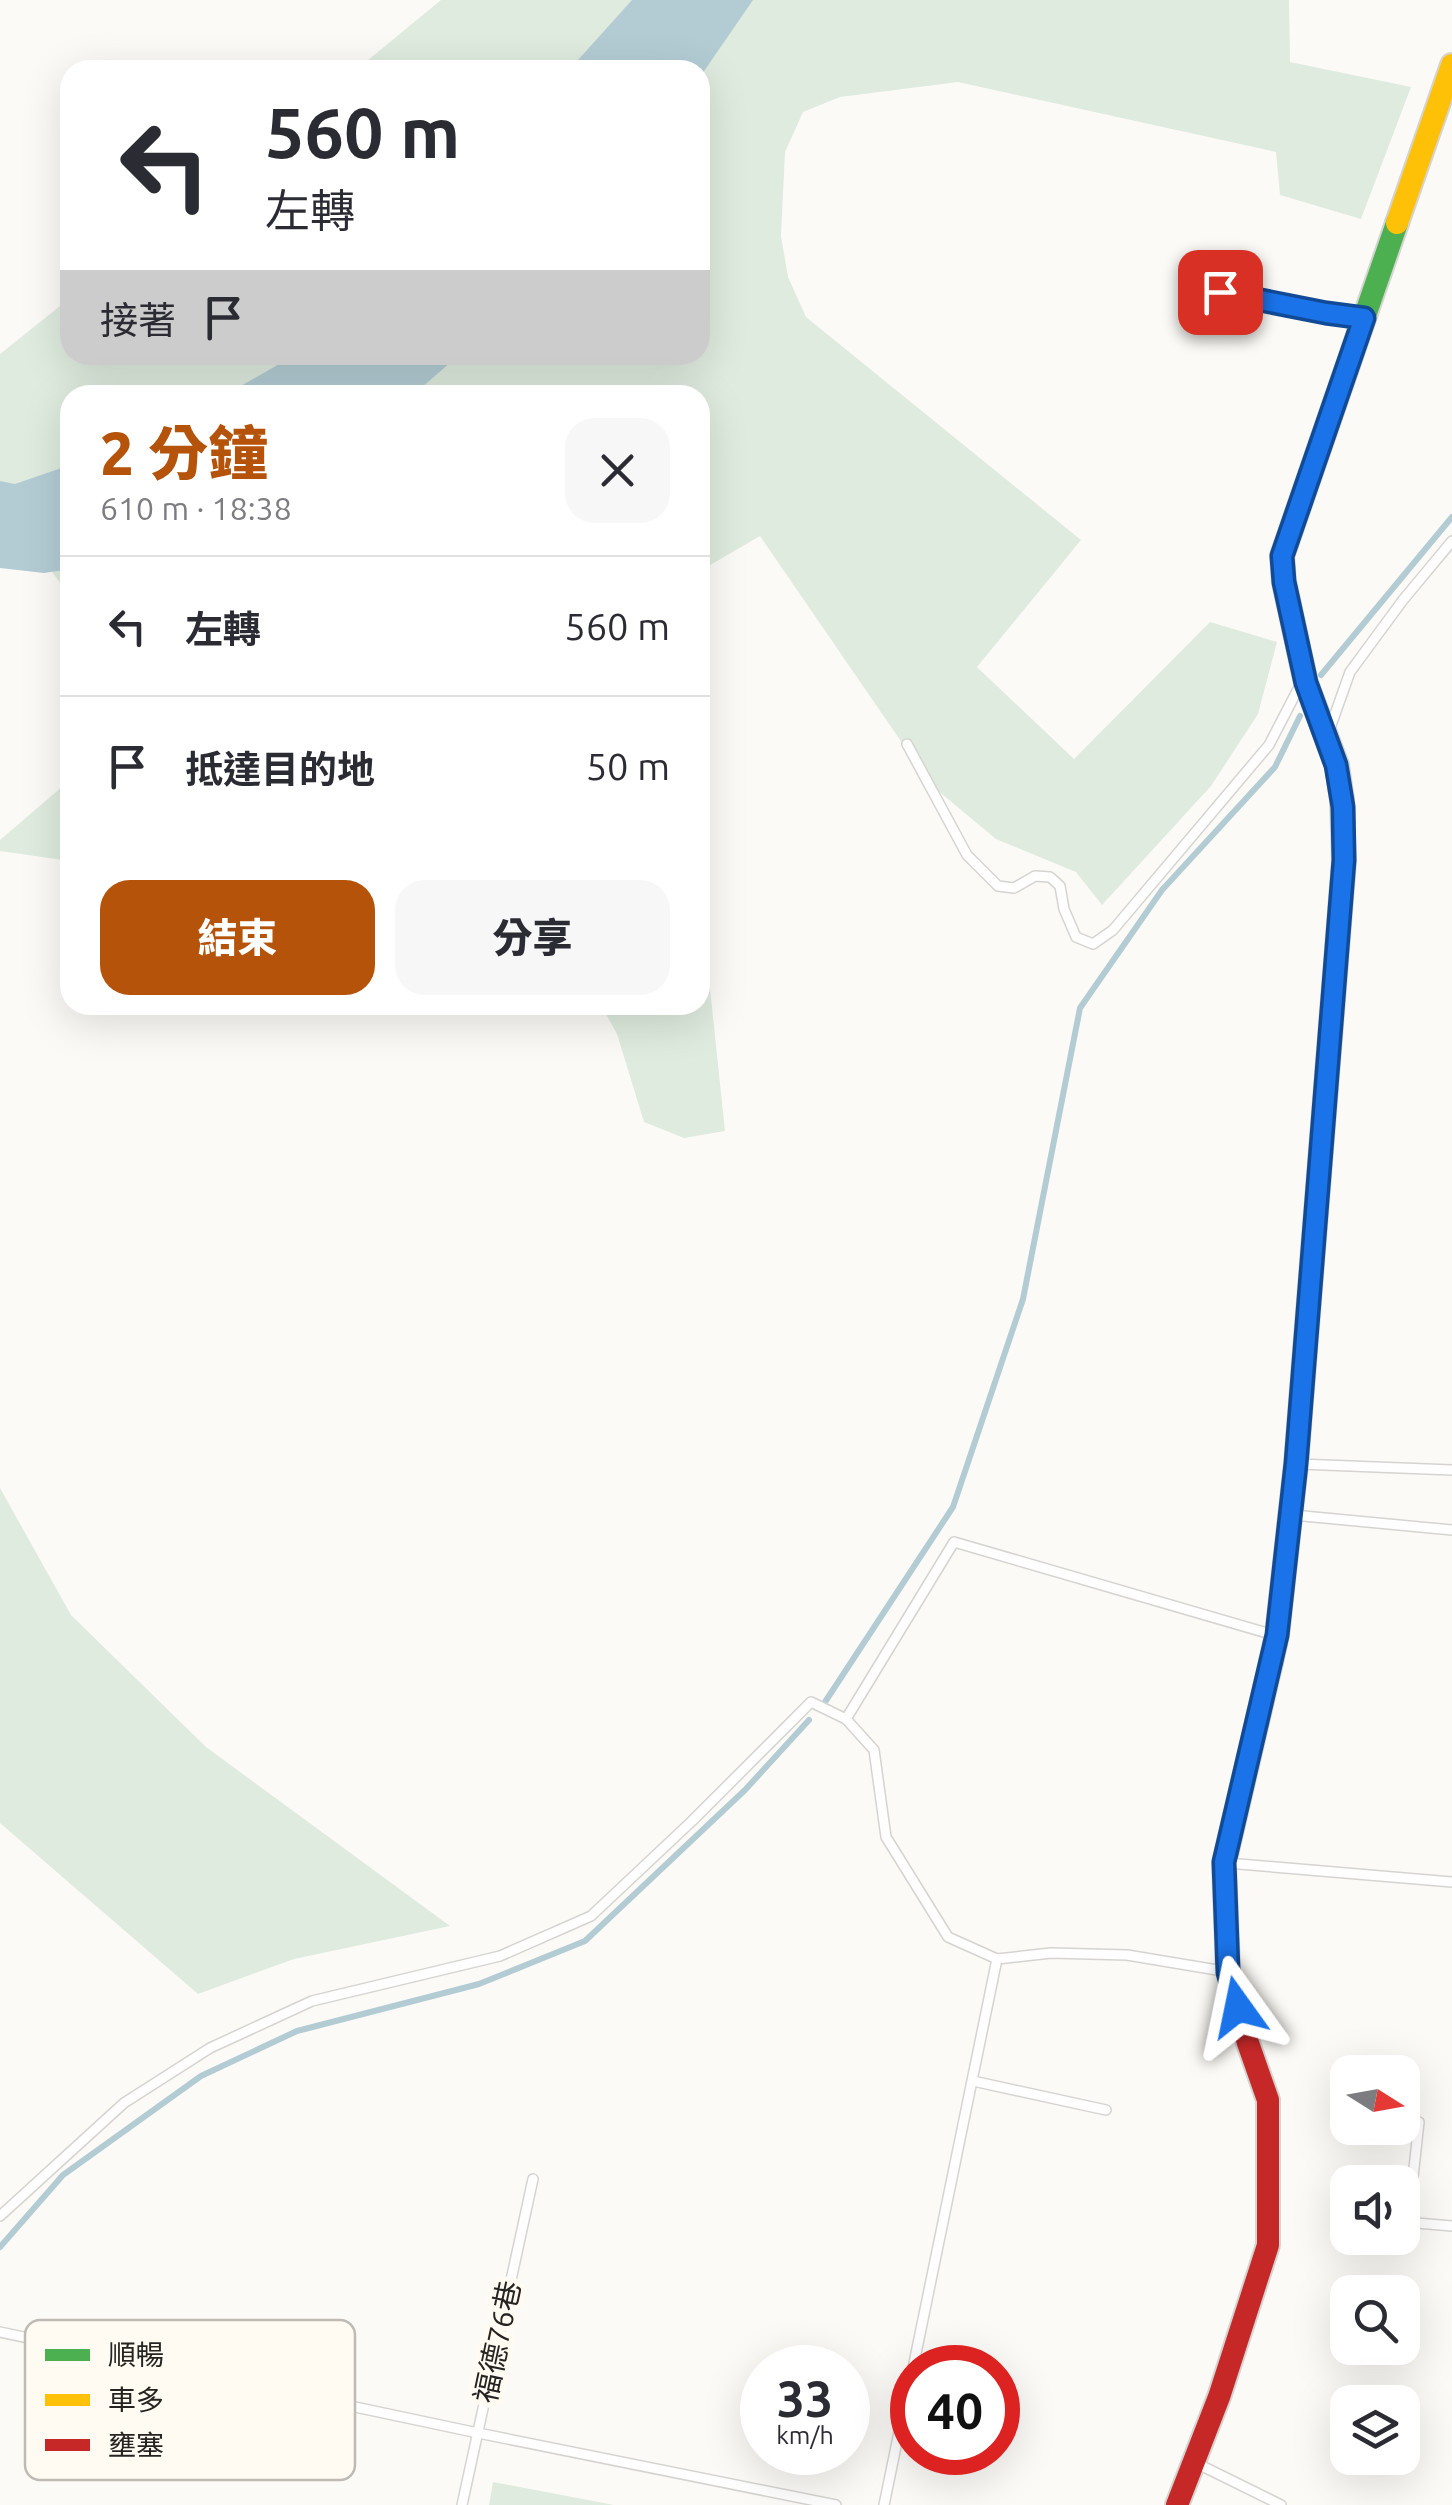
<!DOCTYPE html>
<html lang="zh-TW">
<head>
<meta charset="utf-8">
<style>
	:root { --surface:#fff; --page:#f7f7f7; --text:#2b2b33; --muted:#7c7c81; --line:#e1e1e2; --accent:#b45309 }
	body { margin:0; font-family:Ubuntu,"Noto Sans TC",sans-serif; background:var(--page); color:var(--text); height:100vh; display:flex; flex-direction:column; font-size:38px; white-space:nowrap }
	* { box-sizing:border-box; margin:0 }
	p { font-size:32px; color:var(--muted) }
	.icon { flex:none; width:55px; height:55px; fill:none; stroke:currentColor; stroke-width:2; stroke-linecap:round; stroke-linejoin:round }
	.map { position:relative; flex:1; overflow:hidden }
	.details { position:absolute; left:60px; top:385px; width:650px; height:630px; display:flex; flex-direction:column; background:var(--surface); border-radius:30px; box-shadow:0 10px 40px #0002 }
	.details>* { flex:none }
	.banner { position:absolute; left:60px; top:60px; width:650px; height:305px; border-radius:30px; box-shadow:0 10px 40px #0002; background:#fff; color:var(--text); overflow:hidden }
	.needle { width:65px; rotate:101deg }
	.tools { position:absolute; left:1330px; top:2055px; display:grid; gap:20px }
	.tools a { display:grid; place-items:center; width:90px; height:90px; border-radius:20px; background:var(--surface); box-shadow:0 10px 40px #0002; font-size:50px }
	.speed { position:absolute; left:740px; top:2345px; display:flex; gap:20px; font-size:50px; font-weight:700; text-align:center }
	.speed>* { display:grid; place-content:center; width:130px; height:130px; border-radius:50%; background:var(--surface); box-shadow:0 10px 40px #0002; line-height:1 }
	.speed small { font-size:25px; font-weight:400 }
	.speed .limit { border:15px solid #d22; background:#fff; color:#111 }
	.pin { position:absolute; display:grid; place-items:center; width:85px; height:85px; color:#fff; margin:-42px; border-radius:20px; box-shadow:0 5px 15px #0006 }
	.me { position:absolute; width:110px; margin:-55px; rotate:348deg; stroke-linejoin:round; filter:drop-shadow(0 0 8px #0008) }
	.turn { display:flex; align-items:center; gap:35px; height:210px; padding:0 40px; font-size:45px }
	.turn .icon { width:130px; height:130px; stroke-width:2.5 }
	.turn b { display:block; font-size:70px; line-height:85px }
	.then { display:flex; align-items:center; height:95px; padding:0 40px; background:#0003; gap:20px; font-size:38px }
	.round { display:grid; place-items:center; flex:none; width:105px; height:105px; border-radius:30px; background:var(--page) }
	.summary { display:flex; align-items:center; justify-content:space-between; height:170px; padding:0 40px }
	h1 { font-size:60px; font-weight:800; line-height:75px; color:var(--accent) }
	.button { display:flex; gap:20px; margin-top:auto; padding:20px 40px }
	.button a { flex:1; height:115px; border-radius:30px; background:var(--accent); color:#fff; font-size:40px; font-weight:800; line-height:115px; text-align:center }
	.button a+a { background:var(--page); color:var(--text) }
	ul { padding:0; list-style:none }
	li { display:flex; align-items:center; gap:30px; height:140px; padding:0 40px; border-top:2px solid var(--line) }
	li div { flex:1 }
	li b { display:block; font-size:38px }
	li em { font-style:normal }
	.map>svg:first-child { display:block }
</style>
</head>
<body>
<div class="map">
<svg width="1452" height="2505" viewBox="0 0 1452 2505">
	<rect width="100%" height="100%" fill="#fcfaf6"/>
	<!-- green -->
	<g fill="#dfebdf">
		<polygon points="441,0 1289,0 1290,62 1411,87 1361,219 1280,195 1276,152 958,82 840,97 803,112 785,152 781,236 788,277 806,317 1081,540 977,667 1074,759 1210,622 1277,642 1258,714 1211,786 1102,905 1076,872 996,839 931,785 760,536 700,571 700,395 70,395 70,596 0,502 0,354 70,298 70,355 700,355 700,70 356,70"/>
		<polygon points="70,780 70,861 0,851 0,840"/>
		<polygon points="700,893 725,1131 684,1138 644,1122 617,1034 601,1005 700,1005"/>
		<polygon points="0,1488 71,1615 206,1747 450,1926 294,1959 198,1994 0,1823"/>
		<polygon points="493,2482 614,2505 489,2505"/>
	</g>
	<!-- water -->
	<g fill="#b3ccd4">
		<polygon points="632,0 753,0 700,77 700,70 569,70"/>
		<polygon points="295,355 459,355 413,395 225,395"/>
		<polygon points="70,465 70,569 44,573 0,568 0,481 15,484"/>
	</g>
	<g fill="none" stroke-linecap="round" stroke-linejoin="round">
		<!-- stream -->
		<g stroke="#b3ccd4" stroke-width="6">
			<polyline points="1321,675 1452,517"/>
			<polyline points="825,1702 953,1507 1023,1299 1080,1008 1162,890 1275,767 1300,716"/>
			<polyline points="0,2247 63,2175 201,2076 297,2031 479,1984 585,1941 745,1790 809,1720"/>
		</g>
		<defs>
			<g id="lane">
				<polyline points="1185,286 1326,313 1362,317"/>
				<polyline points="1329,731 1350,672 1403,600 1452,541"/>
				<polyline points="907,744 967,855 998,886 1014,888 1035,876 1050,877 1060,886 1064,909 1076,937 1093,944 1113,930 1269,745 1297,691 1305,684"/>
				<polyline points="1299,1464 1452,1470"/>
				<polyline points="1293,1515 1452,1530"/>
				<polyline points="1227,1863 1452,1882"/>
				<polyline points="1223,1971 1127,1955 1051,1953 997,1959 948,1937 886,1837 874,1750 846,1719 954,1542 1274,1635"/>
				<polyline points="973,2081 1106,2110"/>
				<polyline points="0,2216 124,2103 210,2048 312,2001 500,1956 591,1916 692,1821 811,1702 846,1719"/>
				<polyline points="1405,2222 1452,2226"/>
				<polyline points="1408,2223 1419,2122"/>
				<polyline points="0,2332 478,2433 836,2505"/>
				<polyline points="913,2368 997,1959"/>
				<polyline points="1198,2464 1281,2505"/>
				<polyline points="462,2505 533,2179"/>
				<polyline points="884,2505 912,2369"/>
			</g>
			<polyline id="fast" points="1342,800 1337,765 1306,683 1284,582 1282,556 1397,223"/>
			<g id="slow">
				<polyline points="1397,223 1452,65"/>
				<polyline points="1271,1662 1277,1635 1296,1464 1344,861 1342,800"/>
			</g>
			<polyline id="jam" points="1177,2505 1219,2397 1268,2245 1268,2100 1248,2043 1228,1971 1224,1863 1271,1662"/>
		</defs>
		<!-- lane casing -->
		<use href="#lane" stroke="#d5d4d1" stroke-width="12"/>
		<!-- fast casing -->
		<use href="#fast" stroke="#d5d4d1" stroke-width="26"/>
		<!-- slow casing -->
		<use href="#slow" stroke="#d5d4d1" stroke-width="26"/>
		<!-- jam casing -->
		<use href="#jam" stroke="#d5d4d1" stroke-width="26"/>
		<!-- lane -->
		<use href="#lane" stroke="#fffefe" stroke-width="9"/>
		<!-- fast -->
		<use href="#fast" stroke="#4caf50" stroke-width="22"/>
		<!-- slow -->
		<use href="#slow" stroke="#ffc107" stroke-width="22"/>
		<!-- jam -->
		<use href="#jam" stroke="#c62828" stroke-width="22"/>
	</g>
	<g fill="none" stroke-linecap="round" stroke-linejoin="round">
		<defs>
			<polyline id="route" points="1220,292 1326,313 1364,318 1282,556 1284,582 1306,683 1336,765 1343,807 1344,860 1296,1464 1277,1635 1224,1862 1228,1972 1238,2007"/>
		</defs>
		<!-- route casing -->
		<use href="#route" stroke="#114b97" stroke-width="25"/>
		<!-- route -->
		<use href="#route" stroke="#1a73e8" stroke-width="18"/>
	</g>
	<g text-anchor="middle" stroke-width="10" stroke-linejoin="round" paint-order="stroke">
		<!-- street labels -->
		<g font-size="30" fill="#262421" stroke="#fffbf3">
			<text transform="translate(498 2342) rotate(-78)" y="10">福德76巷</text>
		</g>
	</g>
	<!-- legend -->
	<rect x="25" y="2320" width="330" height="160" rx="15" fill="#fffbf3" stroke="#bebab4" stroke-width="2.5"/>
	<rect x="45" y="2349" width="45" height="12" fill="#4caf50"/>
	<rect x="45" y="2394" width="45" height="12" fill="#ffc107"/>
	<rect x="45" y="2439" width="45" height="12" fill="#c62828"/>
	<g font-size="28" fill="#262421">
		<text x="108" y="2365">順暢</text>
		<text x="108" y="2410">車多</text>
		<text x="108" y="2455">壅塞</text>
	</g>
</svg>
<div class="tools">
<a><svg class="needle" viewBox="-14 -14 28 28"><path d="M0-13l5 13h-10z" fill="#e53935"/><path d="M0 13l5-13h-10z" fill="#7c7c81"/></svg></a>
<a><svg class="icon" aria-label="sound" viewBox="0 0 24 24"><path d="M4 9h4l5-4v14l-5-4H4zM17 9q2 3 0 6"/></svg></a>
<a><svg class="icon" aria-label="search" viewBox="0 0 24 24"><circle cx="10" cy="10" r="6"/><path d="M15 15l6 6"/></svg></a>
<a><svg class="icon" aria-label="layers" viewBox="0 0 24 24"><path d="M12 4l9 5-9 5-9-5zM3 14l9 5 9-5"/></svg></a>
</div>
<div class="speed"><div>33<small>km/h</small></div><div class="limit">40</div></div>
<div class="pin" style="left:1220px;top:292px;background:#d93025"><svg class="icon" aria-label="arrive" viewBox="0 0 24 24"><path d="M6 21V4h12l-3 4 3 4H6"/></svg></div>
<svg class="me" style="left:1238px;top:2007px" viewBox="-20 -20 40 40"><path d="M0-17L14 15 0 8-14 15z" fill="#1a73e8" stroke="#fff" stroke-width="4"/></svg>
<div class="banner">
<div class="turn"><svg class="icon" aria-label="left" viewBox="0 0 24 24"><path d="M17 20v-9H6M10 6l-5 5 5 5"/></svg><div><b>560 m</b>左轉</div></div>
<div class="then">接著<svg class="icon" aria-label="arrive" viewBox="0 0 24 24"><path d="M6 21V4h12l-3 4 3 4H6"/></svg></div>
</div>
<section class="details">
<div class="summary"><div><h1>2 分鐘</h1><p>610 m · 18:38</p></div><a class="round"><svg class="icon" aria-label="close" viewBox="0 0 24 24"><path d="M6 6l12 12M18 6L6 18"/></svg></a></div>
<ul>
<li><svg class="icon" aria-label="left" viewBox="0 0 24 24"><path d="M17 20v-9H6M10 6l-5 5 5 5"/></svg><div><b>左轉</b></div><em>560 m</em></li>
<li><svg class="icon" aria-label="arrive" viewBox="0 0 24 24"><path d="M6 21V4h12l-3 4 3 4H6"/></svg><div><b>抵達目的地</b></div><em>50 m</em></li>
</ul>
<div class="button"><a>結束</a><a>分享</a></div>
</section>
</div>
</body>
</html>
